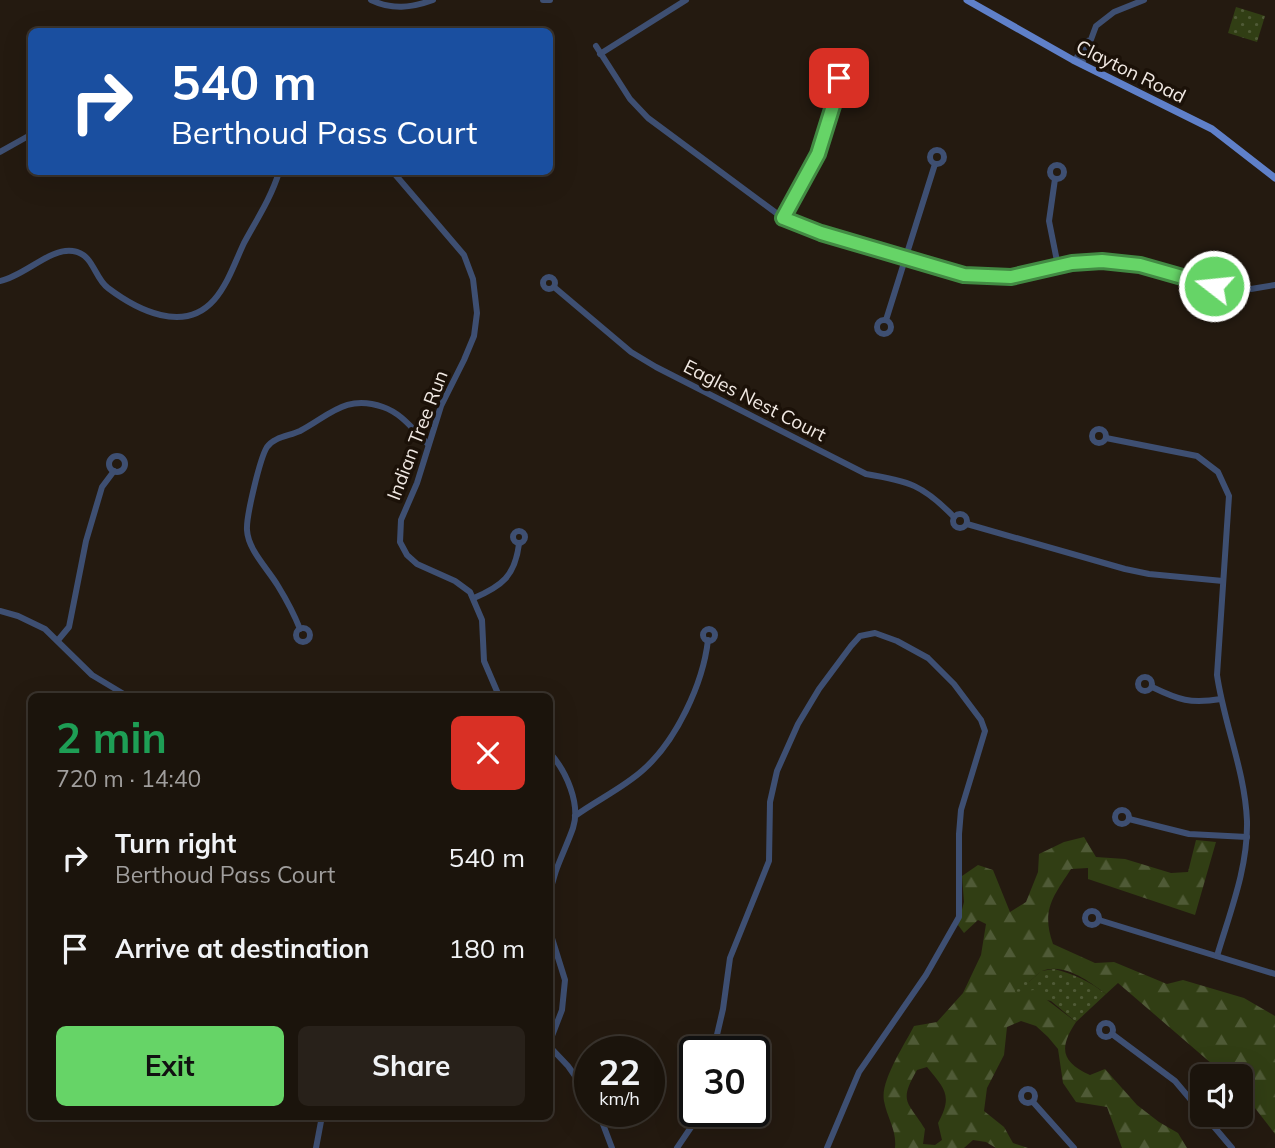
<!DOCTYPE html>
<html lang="en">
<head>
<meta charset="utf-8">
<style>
	:root { --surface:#1b140c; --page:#28211a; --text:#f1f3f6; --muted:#a09e9d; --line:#39332d; --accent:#66d467 }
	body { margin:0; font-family:Mulish,sans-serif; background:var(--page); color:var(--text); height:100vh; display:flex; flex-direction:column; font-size:26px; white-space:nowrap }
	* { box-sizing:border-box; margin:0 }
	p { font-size:23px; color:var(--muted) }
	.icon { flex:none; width:38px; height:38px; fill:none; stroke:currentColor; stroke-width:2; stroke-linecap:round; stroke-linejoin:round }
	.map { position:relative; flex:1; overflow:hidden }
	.side { position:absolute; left:28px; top:693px; width:525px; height:427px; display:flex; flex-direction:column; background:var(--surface); border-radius:10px; box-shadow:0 7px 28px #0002,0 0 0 2px var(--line) }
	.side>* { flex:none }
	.guide { position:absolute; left:28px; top:28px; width:525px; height:147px; border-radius:10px; box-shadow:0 7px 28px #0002,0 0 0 2px var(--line); background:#1a4fa0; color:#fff; overflow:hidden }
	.buttons { position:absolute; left:1190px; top:1064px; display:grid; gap:14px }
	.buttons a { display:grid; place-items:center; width:63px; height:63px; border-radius:10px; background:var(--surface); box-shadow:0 7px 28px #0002,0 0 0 2px var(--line); font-size:35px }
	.speed { position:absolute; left:574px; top:1036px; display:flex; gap:14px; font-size:35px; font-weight:700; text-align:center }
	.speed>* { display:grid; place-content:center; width:91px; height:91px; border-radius:50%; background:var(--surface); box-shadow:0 7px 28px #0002,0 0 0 2px var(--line); line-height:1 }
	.speed small { font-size:18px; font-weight:400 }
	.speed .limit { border:4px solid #111; border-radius:10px; background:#fff; color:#111 }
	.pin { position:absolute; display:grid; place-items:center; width:60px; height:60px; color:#fff; margin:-30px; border-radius:14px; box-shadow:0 4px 10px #0006 }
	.me { position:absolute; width:77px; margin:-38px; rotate:286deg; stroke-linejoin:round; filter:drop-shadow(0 0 5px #0008) }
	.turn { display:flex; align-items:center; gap:24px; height:147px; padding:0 28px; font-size:32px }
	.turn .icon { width:91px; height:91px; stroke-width:2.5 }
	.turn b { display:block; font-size:49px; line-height:60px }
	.round { display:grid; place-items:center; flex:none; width:74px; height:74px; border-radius:10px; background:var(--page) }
	.headline { display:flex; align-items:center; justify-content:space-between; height:119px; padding:0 28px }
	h1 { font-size:42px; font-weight:700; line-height:52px; color:#1e9e55 }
	.primary-button { display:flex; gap:14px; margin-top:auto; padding:14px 28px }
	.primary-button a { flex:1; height:80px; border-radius:10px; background:var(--accent); color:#111; font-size:28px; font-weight:700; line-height:80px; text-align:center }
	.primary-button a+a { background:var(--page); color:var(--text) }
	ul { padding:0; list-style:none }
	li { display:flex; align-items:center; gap:21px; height:91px; padding:0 28px }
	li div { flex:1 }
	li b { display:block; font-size:26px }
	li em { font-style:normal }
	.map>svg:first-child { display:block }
</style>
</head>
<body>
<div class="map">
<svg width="1275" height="1148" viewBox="0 0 1275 1148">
	<defs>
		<pattern id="grass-dots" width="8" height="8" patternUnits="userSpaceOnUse" patternTransform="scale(1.75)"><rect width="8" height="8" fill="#313e14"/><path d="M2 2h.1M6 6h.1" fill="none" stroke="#4f5a36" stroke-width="1.8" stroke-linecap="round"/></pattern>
		<pattern id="forest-firs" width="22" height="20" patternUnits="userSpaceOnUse" patternTransform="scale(1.75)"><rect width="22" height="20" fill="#313e14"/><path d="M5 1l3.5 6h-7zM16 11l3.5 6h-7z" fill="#4f5a36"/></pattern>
	</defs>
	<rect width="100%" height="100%" fill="#241a10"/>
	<!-- grass -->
	<g fill="url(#grass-dots)">
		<polygon points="1236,7 1265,16 1257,42 1228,33"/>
		<path d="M1054,969C1074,974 1089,981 1106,994L1076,1022L1051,1001L1014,992L1015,982H1029L1041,971Z"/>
	</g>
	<!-- forest -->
	<path fill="url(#forest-firs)" fill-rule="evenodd" d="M1084,837L1096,857L1125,859L1171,873L1188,872L1196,840L1216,842L1195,915L1088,879V868L1071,869C1053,897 1041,910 1053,944L1095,963L1114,962L1167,984L1183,980L1244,998L1275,1016V1134L1241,1090V1076H1226L1118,983L1106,994C1090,982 1064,962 1042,971C1038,973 1033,979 1029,982H1015V992L1034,990L1076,1022C1058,1049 1062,1062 1090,1075L1105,1069L1137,1105L1159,1122L1178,1133L1187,1148H1122L1107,1107L1076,1102L1063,1083L1058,1049L1048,1037L1036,1026L1021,1021L1007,1027L1004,1055L987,1088L984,1111L1004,1127L1013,1143L1028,1148H996L986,1142L973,1140L964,1148H895C897,1130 887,1118 884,1101C880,1081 905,1044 914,1026L937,1022L963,993L981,955L986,924L978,920L964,933L958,925L964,902L962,876L978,865L993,870L1010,912L1026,902L1038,872L1039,854L1064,842ZM927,1067C945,1089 953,1096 938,1123L942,1140L935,1145L923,1144L925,1129C908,1101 898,1103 917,1070Z"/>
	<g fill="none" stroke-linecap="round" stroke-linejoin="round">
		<!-- minor -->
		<g stroke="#3e4f72" stroke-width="6">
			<path d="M371,0C392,10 411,8 433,0"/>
			<polyline points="543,0 550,0"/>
			<polyline points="596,46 630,99 648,118 783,218 803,228 943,271 974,277 1011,277 1072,263 1102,261 1140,265 1228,289 1251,289 1275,285"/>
			<polyline points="600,54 686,0"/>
			<polyline points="1078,62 1083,61 1096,26 1114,12 1144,0"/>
			<polyline points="1078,62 1077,57 1088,41"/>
			<circle cx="844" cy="72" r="7"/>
			<circle cx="937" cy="157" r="7"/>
			<polyline points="0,152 32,134"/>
			<circle cx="1057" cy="172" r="7"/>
			<polyline points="393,172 464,255 473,279 477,313 474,336 464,360 441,406 417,483 401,520 400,542 407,555 417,564 455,581 470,592 482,620 484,661 499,696"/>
			<polyline points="1055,179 1049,221 1058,266"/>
			<polyline points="783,218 818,154 841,80"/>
			<circle cx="549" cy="283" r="6"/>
			<path d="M0,281C23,277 51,247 73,251C94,254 94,278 108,288C137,310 184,334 214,300C228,284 235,262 244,243C257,219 271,198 279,172"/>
			<path d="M554,287L631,352L656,367L866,474C909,481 923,485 954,517"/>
			<circle cx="884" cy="327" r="7"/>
			<polyline points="886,320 935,164"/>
			<circle cx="1099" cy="436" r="7"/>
			<path d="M1106,438L1197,456L1218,472L1229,496L1217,675C1224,724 1245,771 1247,821C1248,868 1230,912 1217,956"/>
			<circle cx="117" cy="464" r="8"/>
			<circle cx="960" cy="521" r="7"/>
			<polyline points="967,524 1125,569 1149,574 1223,581"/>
			<circle cx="519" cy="537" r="6"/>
			<path d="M474,598C502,586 515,576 519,544"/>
			<polyline points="0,611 18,616 45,629 92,675 127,696"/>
			<circle cx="303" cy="635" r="7"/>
			<path d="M300,629C294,614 286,599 278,586C268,569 248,550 247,530C246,517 260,458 267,447C274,437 289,436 300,431C330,415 346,394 383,407C403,414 413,430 428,444"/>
			<circle cx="709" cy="635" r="6"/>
			<polyline points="59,639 69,627 86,541 102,487 114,471"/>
			<circle cx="1145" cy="684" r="7"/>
			<path d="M1152,687C1179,700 1190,704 1221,699"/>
			<path d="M550,753C566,771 581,804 573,828C565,851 553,871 550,895"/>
			<circle cx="1122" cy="817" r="7"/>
			<path d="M575,816C597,800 623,788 643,770C676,741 703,684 708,640"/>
			<polyline points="1129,819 1189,834 1247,837"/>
			<circle cx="1092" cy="918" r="7"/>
			<polyline points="1099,920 1275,974"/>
			<polyline points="550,932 565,980 562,1010 550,1041"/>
			<circle cx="1106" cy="1030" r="7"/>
			<polyline points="1112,1034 1175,1081 1202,1113"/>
			<polyline points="550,1047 568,1066 590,1097"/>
			<polyline points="713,1052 723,1009 730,958 769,861 770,802 777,771 798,724 819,689 851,646 860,636 875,633 897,641 928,658 954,684 981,720 985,731 961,810 959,834 959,917 926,975 859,1072 827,1148"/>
			<circle cx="1028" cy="1096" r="7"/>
			<polyline points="1033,1102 1074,1148"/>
			<polyline points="598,1111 612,1148"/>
			<polyline points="1204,1115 1232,1148"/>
			<polyline points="316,1148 322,1116"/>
			<polyline points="677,1148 702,1111"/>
		</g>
		<!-- major -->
		<polyline stroke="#5f80c9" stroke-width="7" points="967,0 1073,60 1212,129 1275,178"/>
	</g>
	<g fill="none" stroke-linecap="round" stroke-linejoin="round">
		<defs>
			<polyline id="route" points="839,78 841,80 818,154 783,218 821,233 964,275 1011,277 1072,263 1102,261 1140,265 1214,286"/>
		</defs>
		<!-- route casing -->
		<use href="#route" stroke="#428a43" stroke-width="18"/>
		<!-- route -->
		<use href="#route" stroke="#66d467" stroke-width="12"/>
	</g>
	<g text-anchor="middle" stroke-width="7" stroke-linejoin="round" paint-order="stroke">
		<!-- street labels -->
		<g font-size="19" fill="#f1e9e3" stroke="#1b1108">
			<text transform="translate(1131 71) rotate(26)" y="7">Clayton Road</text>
			<text transform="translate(755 400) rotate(27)" y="7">Eagles Nest Court</text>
			<text transform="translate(417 435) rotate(-69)" y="7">Indian Tree Run</text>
		</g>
	</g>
</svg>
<div class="buttons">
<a><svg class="icon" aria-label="sound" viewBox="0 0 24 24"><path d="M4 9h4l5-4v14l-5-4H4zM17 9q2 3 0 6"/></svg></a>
</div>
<div class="speed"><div>22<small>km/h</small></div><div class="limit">30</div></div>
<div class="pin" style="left:839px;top:78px;background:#d93025"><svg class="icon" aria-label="arrive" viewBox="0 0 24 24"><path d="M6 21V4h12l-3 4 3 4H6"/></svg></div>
<svg class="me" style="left:1214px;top:286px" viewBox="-20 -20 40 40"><circle r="17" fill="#66d467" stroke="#fff" stroke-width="3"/><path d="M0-11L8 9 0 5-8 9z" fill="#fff"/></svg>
<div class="guide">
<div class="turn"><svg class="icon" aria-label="right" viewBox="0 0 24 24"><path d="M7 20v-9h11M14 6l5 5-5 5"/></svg><div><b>540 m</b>Berthoud Pass Court</div></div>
</div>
<section class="side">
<div class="headline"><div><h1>2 min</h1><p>720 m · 14:40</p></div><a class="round" style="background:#d93025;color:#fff"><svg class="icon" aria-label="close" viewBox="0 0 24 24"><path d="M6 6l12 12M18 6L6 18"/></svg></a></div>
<ul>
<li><svg class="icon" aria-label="right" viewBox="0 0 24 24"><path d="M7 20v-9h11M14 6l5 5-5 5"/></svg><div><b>Turn right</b><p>Berthoud Pass Court</p></div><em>540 m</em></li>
<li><svg class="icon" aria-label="arrive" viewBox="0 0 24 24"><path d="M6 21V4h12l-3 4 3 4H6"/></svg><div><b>Arrive at destination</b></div><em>180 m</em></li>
</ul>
<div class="primary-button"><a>Exit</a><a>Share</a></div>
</section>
</div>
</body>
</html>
